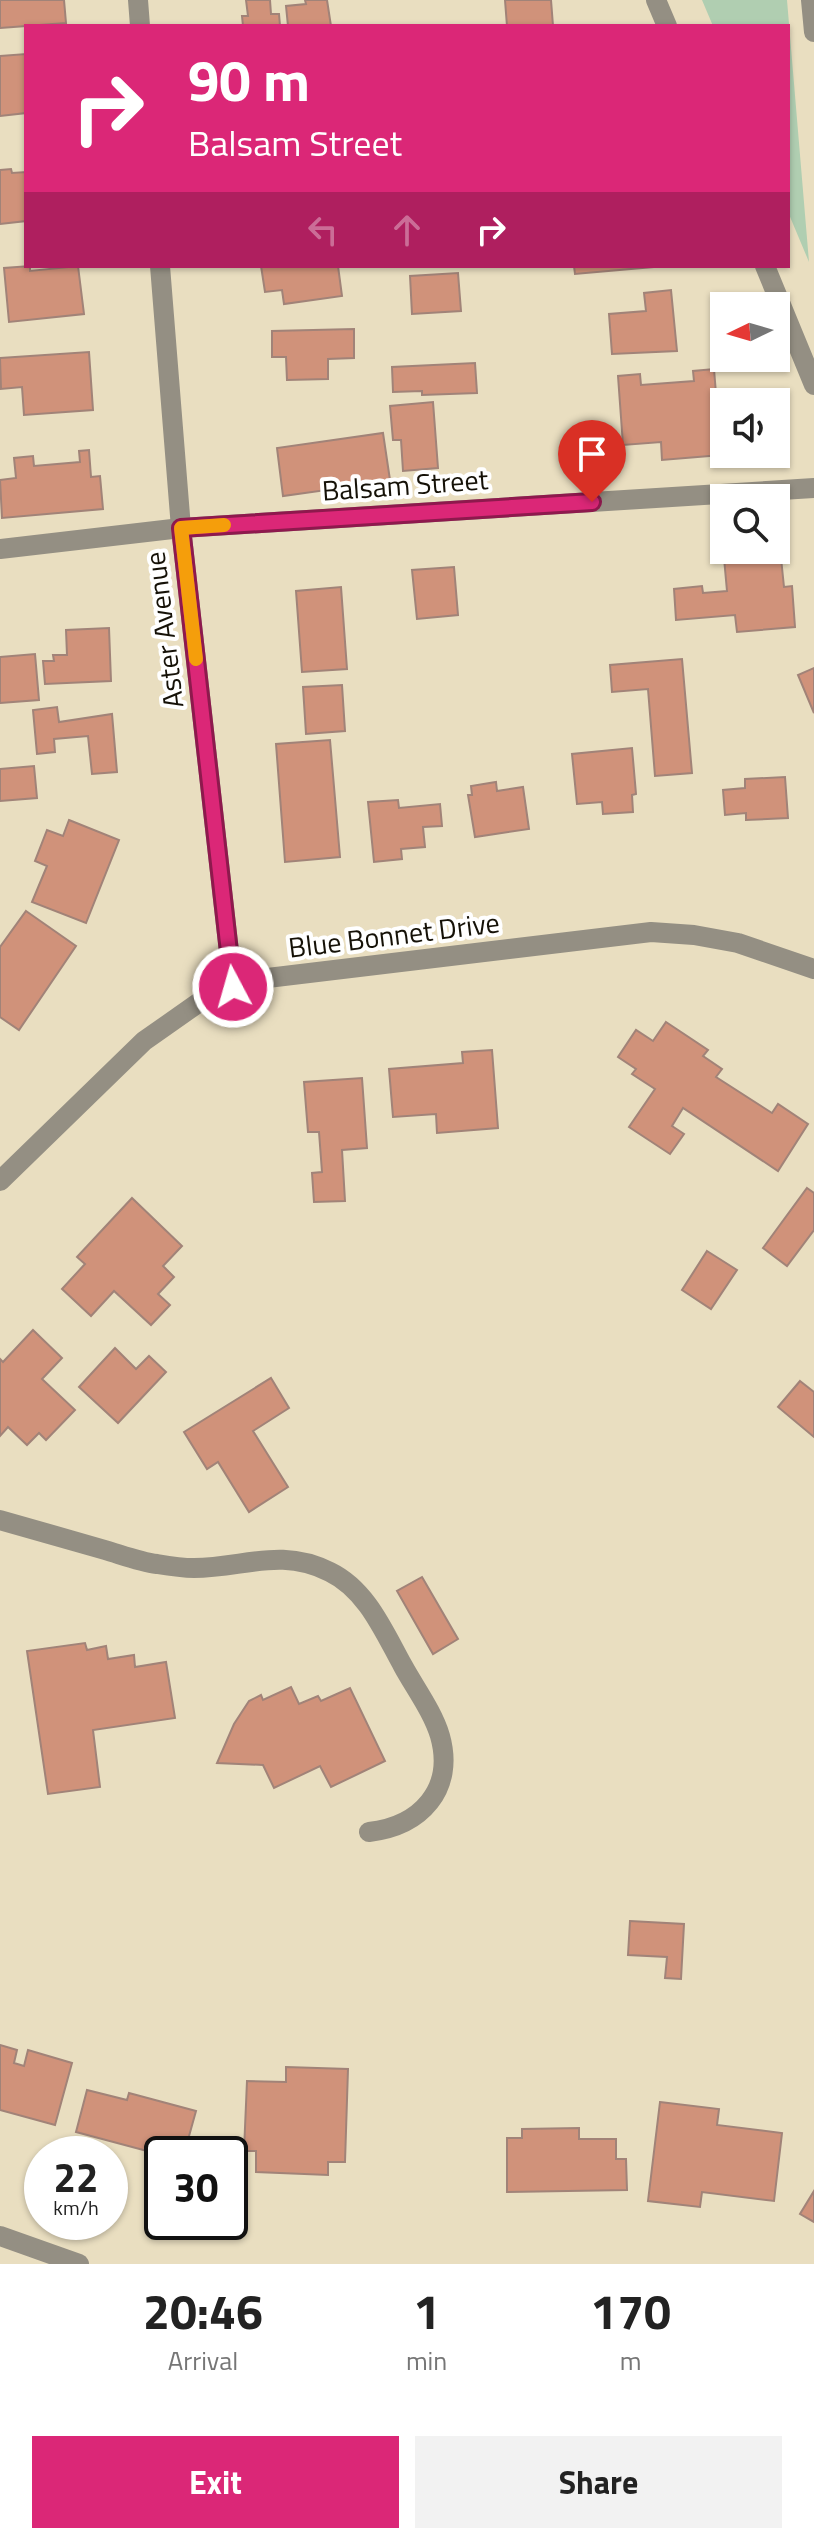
<!DOCTYPE html>
<html lang="en">
<head>
<meta charset="utf-8">
<style>
	body { margin:0; font-family:"Titillium Web",sans-serif; background:#f2f2f2; color:#222; height:100vh; display:flex; flex-direction:column; font-size:30px; white-space:nowrap }
	* { box-sizing:border-box; margin:0 }
	p { font-size:26px; color:#767676 }
	.icon { flex:none; width:44px; height:44px; fill:none; stroke:currentColor; stroke-width:2; stroke-linecap:round; stroke-linejoin:round }
	.map { position:relative; height:2264px; overflow:hidden }
	.details { display:flex; flex-direction:column; background:#fff; flex:1 }
	.details>* { flex:none }
	.guide { position:absolute; left:24px; top:24px; width:766px; height:244px; border-radius:0px; box-shadow:0 2px 6px #0004; background:#db2777; color:#fff; overflow:hidden }
	.needle { width:52px; rotate:265deg }
	.controls { position:absolute; left:710px; top:292px; display:grid; gap:16px }
	.controls a { display:grid; place-items:center; width:80px; height:80px; border-radius:0px; background:#fff; box-shadow:0 2px 6px #0004; font-size:40px }
	.speed { position:absolute; left:24px; top:2136px; display:flex; gap:16px; font-size:40px; font-weight:700; text-align:center }
	.speed>* { display:grid; place-content:center; width:104px; height:104px; border-radius:50%; background:#fff; box-shadow:0 2px 6px #0004; line-height:1 }
	.speed small { font-size:20px; font-weight:400 }
	.speed .limit { border:4px solid #111; border-radius:12px; background:#fff; color:#111 }
	.pin { position:absolute; display:grid; place-items:center; width:68px; height:68px; color:#fff; margin:-82px -34px; border-radius:50% 50% 50% 0; rotate:-45deg; box-shadow:0 0 8px #0007 }
	.pin .icon { rotate:45deg }
	.me { position:absolute; width:88px; margin:-44px; rotate:354deg; stroke-linejoin:round; filter:drop-shadow(0 0 6px #0008) }
	.turn { display:flex; align-items:center; gap:28px; height:168px; padding:0 32px; font-size:36px }
	.turn .icon { width:104px; height:104px; stroke-width:2.5 }
	.turn b { display:block; font-size:56px; line-height:68px }
	.lanes { display:flex; align-items:center; height:76px; padding:0 32px; background:#0003; justify-content:center; gap:40px; direction:ltr }
	.lanes .off { opacity:.35 }
	.eta { display:flex; justify-content:space-evenly; align-items:center; height:136px; text-align:center }
	.eta b { font-size:48px; font-weight:700; line-height:56px }
	.button { display:flex; gap:16px; margin-top:auto; padding:16px 32px }
	.button a { flex:1; height:92px; border-radius:0px; background:#db2777; color:#fff; font-size:32px; font-weight:700; line-height:92px; text-align:center }
	.button a+a { background:#f2f2f2; color:#222 }
	.map>svg:first-child { display:block }
	.green { fill:#b0ceb1 }
	.building { fill:#d0927a; stroke:#a18378; stroke-width:2 }
	.lines { fill:none; stroke-linecap:round; stroke-linejoin:round }
	.minor { stroke:#948f83; stroke-width:20 }
	.route-casing { stroke:#8e194d; stroke-width:20 }
	.route { stroke:#db2777; stroke-width:14 }
	.slow { stroke:#f59e0b; stroke-width:14 }
	.labels { text-anchor:middle; stroke-width:8; stroke-linejoin:round; paint-order:stroke }
	.street-label { font-size:28px; fill:#151107; stroke:#fff }
</style>
</head>
<body>
<div class="map">
<svg width="814" height="2264" viewBox="0 0 814 2264">
	<rect width="100%" height="100%" fill="#e9dec0"/>
	<!-- green -->
	<polygon class="green" points="702,0 787,0 809,262 788,212 788,26 713,26"/>
	<!-- building -->
	<g class="building">
		<polygon points="0,0 64,0 66,23 0,28"/>
		<polygon points="246,0 270,0 271,14 279,14 280,26 243,26 242,16 248,16"/>
		<polygon points="305,0 327,0 331,26 288,26 286,6 306,4"/>
		<polygon points="505,0 551,0 553,26 507,26"/>
		<polygon points="26,54 26,113 0,116 0,56"/>
		<polygon points="11,169 12,173 26,172 26,221 0,224 0,170"/>
		<polygon points="30,266 30,271 78,266 84,314 9,322 4,268"/>
		<polygon points="261,266 338,266 342,296 284,304 282,290 265,292"/>
		<polygon points="574,266 653,266 653,267 575,274"/>
		<polygon points="458,273 461,311 412,314 410,276"/>
		<polygon points="671,290 677,351 612,354 609,314 646,311 644,293"/>
		<polygon points="354,329 354,358 328,359 328,379 287,380 286,357 272,357 272,331"/>
		<polygon points="89,352 93,410 24,415 22,387 1,389 0,358"/>
		<polygon points="475,363 477,393 422,395 422,391 393,392 392,367"/>
		<polygon points="714,369 721,455 662,460 661,442 623,445 618,376 640,374 641,385 694,381 693,371"/>
		<polygon points="433,402 438,468 403,471 401,440 393,440 390,406"/>
		<polygon points="383,433 390,480 350,486 351,492 327,495 326,490 283,496 277,448"/>
		<polygon points="89,450 91,477 100,476 103,509 2,518 0,480 16,478 14,458 33,456 34,466 80,462 79,451"/>
		<polygon points="760,555 761,560 781,558 784,587 792,586 795,627 737,632 735,615 676,620 674,589 702,586 703,593 727,591 724,558"/>
		<polygon points="454,567 458,615 417,619 412,570"/>
		<polygon points="341,587 347,669 302,672 296,591"/>
		<polygon points="109,628 111,681 45,684 43,661 54,661 53,655 67,655 66,630"/>
		<polygon points="35,654 39,700 0,703 0,657"/>
		<polygon points="682,659 692,773 655,776 648,689 612,692 610,665"/>
		<polygon points="814,668 814,713 798,675"/>
		<polygon points="342,685 345,731 306,734 303,687"/>
		<polygon points="57,707 59,722 112,714 117,772 92,774 88,736 54,739 55,752 37,754 33,710"/>
		<polygon points="330,740 340,857 285,862 276,744"/>
		<polygon points="632,748 636,794 632,795 633,812 603,814 602,802 577,804 572,754"/>
		<polygon points="34,766 37,798 0,801 0,769"/>
		<polygon points="785,777 788,818 746,820 746,813 725,815 723,790 745,788 745,779"/>
		<polygon points="496,782 497,791 523,787 529,829 475,837 468,795 472,795 471,786"/>
		<polygon points="398,800 399,808 440,804 442,826 423,827 425,847 401,849 402,859 374,862 368,802"/>
		<polygon points="69,820 119,840 86,923 32,902 47,866 35,861 47,830 63,836"/>
		<polygon points="26,911 76,946 19,1030 0,1017 0,947"/>
		<polygon points="666,1022 708,1050 703,1056 722,1069 716,1077 772,1113 778,1104 808,1124 778,1171 683,1108 672,1126 684,1134 670,1154 629,1127 655,1089 632,1074 636,1069 618,1057 636,1030 653,1041"/>
		<polygon points="492,1050 498,1128 437,1133 436,1114 393,1117 389,1069 463,1063 462,1052"/>
		<polygon points="362,1078 367,1148 342,1150 345,1201 314,1202 312,1173 322,1172 319,1132 308,1132 304,1082"/>
		<polygon points="807,1188 814,1193 814,1230 787,1266 763,1248"/>
		<polygon points="132,1198 182,1246 163,1266 174,1277 158,1294 170,1305 151,1325 114,1291 91,1316 62,1289 85,1264 77,1257"/>
		<polygon points="707,1251 737,1270 711,1309 682,1290"/>
		<polygon points="33,1330 62,1358 42,1379 75,1410 46,1440 39,1433 27,1445 8,1427 0,1436 0,1359 3,1362"/>
		<polygon points="115,1348 136,1369 149,1356 166,1372 118,1423 79,1387"/>
		<polygon points="271,1378 289,1408 253,1431 288,1487 249,1512 218,1462 207,1469 184,1432"/>
		<polygon points="800,1381 814,1392 814,1437 778,1407"/>
		<polygon points="422,1577 458,1639 433,1654 397,1591"/>
		<polygon points="85,1643 87,1650 106,1646 108,1659 134,1655 135,1667 166,1662 175,1718 93,1730 100,1787 48,1794 27,1651"/>
		<polygon points="291,1687 299,1704 318,1696 321,1701 350,1688 385,1761 331,1787 320,1766 274,1788 263,1765 217,1763 234,1724 249,1701 261,1695 263,1700"/>
		<polygon points="630,1921 684,1924 681,1979 665,1978 667,1957 628,1955"/>
		<polygon points="0,2045 17,2050 14,2063 24,2066 28,2050 72,2063 55,2125 0,2110"/>
		<polygon points="286,2067 348,2069 345,2162 328,2162 328,2175 256,2172 256,2151 244,2151 247,2081 286,2082"/>
		<polygon points="87,2090 127,2100 129,2093 196,2111 184,2154 162,2155 76,2132"/>
		<polygon points="660,2102 719,2109 717,2125 782,2133 774,2201 702,2192 700,2207 648,2201"/>
		<polygon points="579,2128 579,2139 616,2139 616,2159 626,2159 627,2190 507,2192 507,2138 522,2138 522,2129"/>
		<polygon points="814,2191 814,2222 800,2214"/>
	</g>
	<g class="lines">
		<!-- minor -->
		<g class="minor">
			<polyline points="138,0 140,26"/>
			<polyline points="656,0 667,26"/>
			<polyline points="811,0 814,32"/>
			<polyline points="160,266 181,528 233,987"/>
			<polyline points="765,266 814,385"/>
			<polyline points="0,549 181,528 814,488"/>
			<polyline points="0,1181 144,1041 201,1001 251,980 651,932 694,935 738,943 814,969"/>
			<path d="M0,1520C35,1530 70,1540 105,1550C122,1555 140,1562 157,1564C169,1566 182,1568 194,1568C244,1568 280,1547 330,1572C367,1590 384,1632 403,1666C415,1688 433,1712 440,1736C455,1789 421,1826 369,1832"/>
			<polyline points="0,2236 79,2264"/>
		</g>
	</g>
	<g class="lines">
		<defs>
			<polyline id="route" points="233,987 181,528 592,502"/>
		</defs>
		<!-- route casing -->
		<use href="#route" class="route-casing"/>
		<!-- route -->
		<use href="#route" class="route"/>
		<!-- slow -->
		<polyline class="slow" points="196,659 181,528 224,525"/>
	</g>
	<g class="labels">
		<!-- street labels -->
		<g class="street-label">
			<text transform="translate(405 485) rotate(-4)" y="10">Balsam Street</text>
			<text transform="translate(164 630) rotate(-97)" y="10">Aster Avenue</text>
			<text transform="translate(394 935) rotate(-7)" y="10">Blue Bonnet Drive</text>
		</g>
	</g>
</svg>
<div class="controls">
<a><svg class="needle" viewBox="-14 -14 28 28"><path d="M0-13l5 13h-10z" fill="#e53935"/><path d="M0 13l5-13h-10z" fill="#767676"/></svg></a>
<a><svg class="icon" aria-label="sound" viewBox="0 0 24 24"><path d="M4 9h4l5-4v14l-5-4H4zM17 9q2 3 0 6"/></svg></a>
<a><svg class="icon" aria-label="search" viewBox="0 0 24 24"><circle cx="10" cy="10" r="6"/><path d="M15 15l6 6"/></svg></a>
</div>
<div class="speed"><div>22<small>km/h</small></div><div class="limit">30</div></div>
<div class="pin" style="left:592px;top:502px;background:#d93025"><svg class="icon" aria-label="arrive" viewBox="0 0 24 24"><path d="M6 21V4h12l-3 4 3 4H6"/></svg></div>
<svg class="me" style="left:233px;top:987px" viewBox="-20 -20 40 40"><circle r="17" fill="#db2777" stroke="#fff" stroke-width="3"/><path d="M0-11L8 9 0 5-8 9z" fill="#fff"/></svg>
<div class="guide">
<div class="turn"><svg class="icon" aria-label="right" viewBox="0 0 24 24"><path d="M7 20v-9h11M14 6l5 5-5 5"/></svg><div><b>90 m</b>Balsam Street</div></div>
<div class="lanes"><svg class="icon off" aria-label="left" viewBox="0 0 24 24"><path d="M17 20v-9H6M10 6l-5 5 5 5"/></svg><svg class="icon off" aria-label="ahead" viewBox="0 0 24 24"><path d="M12 20V5M6 11l6-6 6 6"/></svg><svg class="icon" aria-label="right" viewBox="0 0 24 24"><path d="M7 20v-9h11M14 6l5 5-5 5"/></svg></div>
</div>
</div>
<section class="details">
<div class="eta">
<div><b>20:46</b><p>Arrival</p></div>
<div><b>1</b><p>min</p></div>
<div><b>170</b><p>m</p></div>
</div>
<div class="button"><a>Exit</a><a>Share</a></div>
</section>
</body>
</html>
